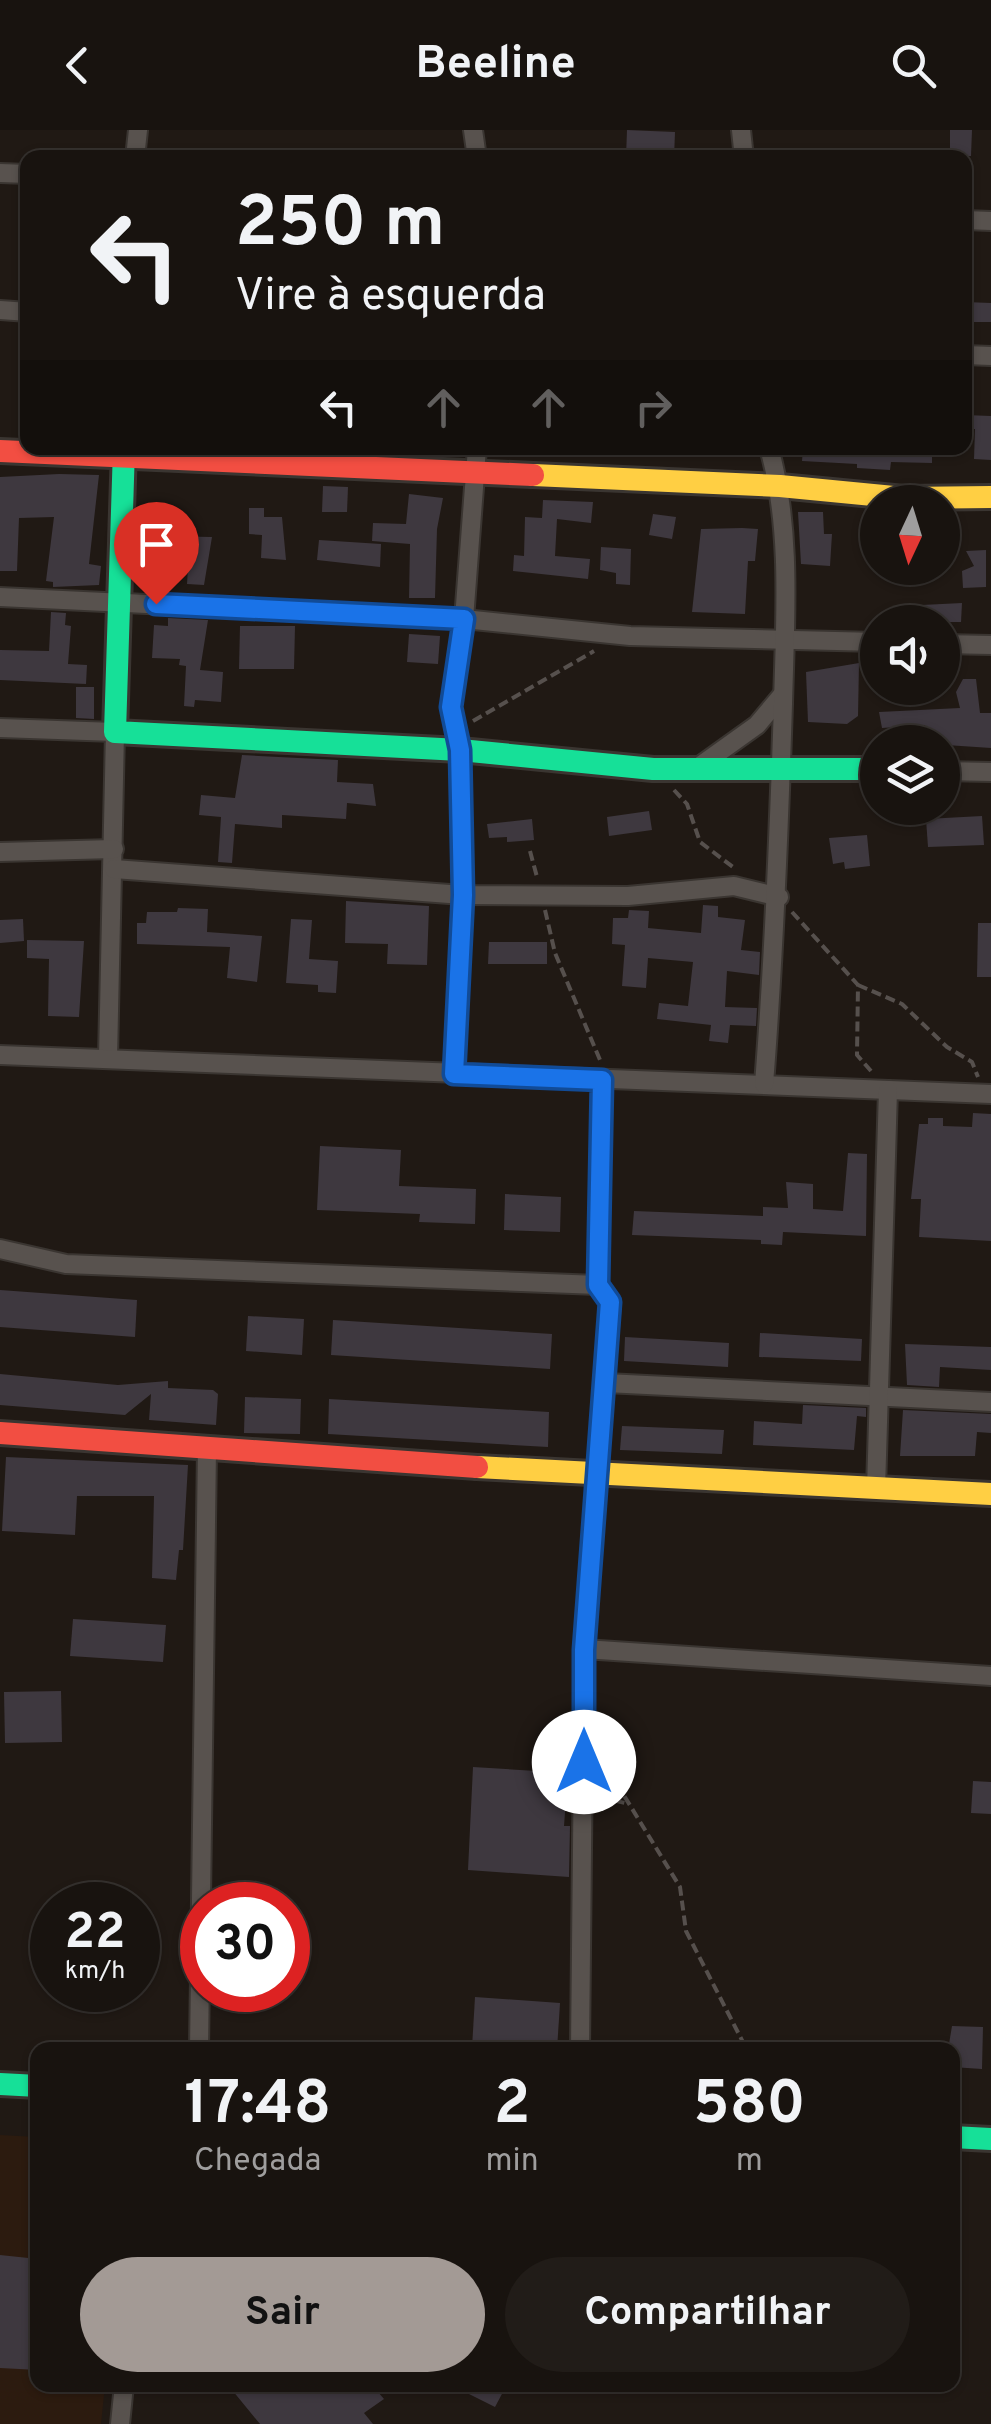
<!DOCTYPE html>
<html lang="pt">
<head>
<meta charset="utf-8">
<style>
	body { margin:0; font-family:Overpass,sans-serif; background:#211c18; color:#f1f3f6; height:100vh; display:flex; flex-direction:column; font-size:38px; white-space:nowrap }
	* { box-sizing:border-box; margin:0 }
	p { font-size:32px; color:#9f9e9e }
	.icon { flex:none; width:55px; height:55px; fill:none; stroke:currentColor; stroke-width:2; stroke-linecap:round; stroke-linejoin:round }
	.map { position:relative; flex:1; overflow:hidden }
	.side { position:absolute; left:30px; top:1912px; width:930px; height:350px; display:flex; flex-direction:column; background:#18130f; border-radius:20px; box-shadow:0 2px 8px #0004,0 0 0 2px #36322f }
	.side>* { flex:none }
	.guide { position:absolute; left:20px; top:20px; width:952px; height:305px; border-radius:20px; box-shadow:0 2px 8px #0004,0 0 0 2px #36322f; background:#18130f; color:#f1f3f6; overflow:hidden }
	.needle { width:65px; rotate:184deg }
	.tools { position:absolute; left:860px; top:355px; display:grid; gap:20px }
	.tools a { display:grid; place-items:center; width:100px; height:100px; border-radius:50%; background:#18130f; box-shadow:0 2px 8px #0004,0 0 0 2px #36322f; font-size:50px }
	.speed { position:absolute; left:30px; top:1752px; display:flex; gap:20px; font-size:50px; font-weight:700; text-align:center }
	.speed>* { display:grid; place-content:center; width:130px; height:130px; border-radius:50%; background:#18130f; box-shadow:0 2px 8px #0004,0 0 0 2px #36322f; line-height:1 }
	.speed small { font-size:25px; font-weight:400 }
	.speed .limit { border:15px solid #d22; background:#fff; color:#111 }
	.pin { position:absolute; display:grid; place-items:center; width:85px; height:85px; color:#fff; margin:-102px -42px; border-radius:50% 50% 50% 0; rotate:-45deg; box-shadow:0 0 10px #0007 }
	.pin .icon { rotate:45deg }
	.me { position:absolute; width:110px; margin:-55px; rotate:0deg; stroke-linejoin:round; filter:drop-shadow(0 0 8px #0008) }
	.turn { display:flex; align-items:center; gap:35px; height:210px; padding:0 50px; font-size:45px }
	.turn .icon { width:130px; height:130px; stroke-width:2.5 }
	.turn b { display:block; font-size:70px; line-height:85px }
	.lanes { display:flex; align-items:center; height:95px; padding:0 50px; background:#0003; justify-content:center; gap:50px; direction:ltr }
	.lanes .off { opacity:.35 }
	.eta { display:flex; justify-content:space-evenly; align-items:center; height:170px; text-align:center }
	.eta b { font-size:60px; font-weight:700; line-height:70px }
	.action { display:flex; gap:20px; margin-top:auto; padding:20px 50px }
	.action a { flex:1; height:115px; border-radius:60px; background:#a39a95; color:#111; font-size:40px; font-weight:700; line-height:115px; text-align:center }
	.action a+a { background:#211c18; color:#f1f3f6 }
	header { display:flex; justify-content:space-between; align-items:center; height:130px; padding:0 50px; background:#18130f; font-size:45px; font-weight:700 }
	.map>svg:first-child { display:block }
	.built { fill:#2c1b0f }
	.building { fill:#3e383f }
	.lines { fill:none; stroke-linecap:round; stroke-linejoin:round }
	.street-casing { stroke:#3a3531; stroke-width:22 }
	.fast-casing { stroke:#3a3531; stroke-width:28 }
	.slow-casing { stroke:#3a3531; stroke-width:28 }
	.jam-casing { stroke:#3a3531; stroke-width:28 }
	.path { stroke:#56504d; stroke-width:4; stroke-dasharray:10 5; stroke-linecap:butt }
	.street { stroke:#58524e; stroke-width:18 }
	.fast { stroke:#16e098; stroke-width:22 }
	.slow { stroke:#ffcf43; stroke-width:22 }
	.jam { stroke:#f24e42; stroke-width:22 }
	.route-casing { stroke:#114b97; stroke-width:25 }
	.route { stroke:#1a73e8; stroke-width:18 }
</style>
</head>
<body>
<header><svg class="icon" aria-label="back" viewBox="0 0 24 24"><path d="M15 5l-7 7 7 7"/></svg>Beeline<svg class="icon" aria-label="search" viewBox="0 0 24 24"><circle cx="10" cy="10" r="6"/><path d="M15 15l6 6"/></svg></header>
<div class="map">
<svg width="991" height="2294" viewBox="0 0 991 2294">
	<rect width="100%" height="100%" fill="#201914"/>
	<!-- built -->
	<polygon class="built" points="0,2005 37,2007 38,2255 105,2255 101,2294 0,2294"/>
	<!-- building -->
	<g class="building">
		<polygon points="627,0 675,2 674,28 626,28"/>
		<polygon points="950,0 972,0 971,26 950,27"/>
		<polygon points="965,172 991,173 991,192 965,192"/>
		<polygon points="965,285 991,286 991,330 974,329 975,299 965,299"/>
		<polygon points="803,318 932,318 932,333 891,332 890,340 857,338 857,334 802,331"/>
		<polygon points="59,344 99,345 89,434 101,436 99,455 53,457 53,452 46,451 54,387 19,388 17,441 0,441 0,347"/>
		<polygon points="323,356 348,357 347,382 322,382"/>
		<polygon points="409,364 443,368 437,399 435,468 409,468 410,414 372,411 373,393 406,394"/>
		<polygon points="543,370 593,372 591,393 557,389 555,426 590,429 588,449 513,441 514,425 524,426 525,387 542,388"/>
		<polygon points="249,378 264,378 264,387 282,387 286,430 261,428 262,405 249,404"/>
		<polygon points="798,382 823,382 824,404 832,404 830,436 801,434"/>
		<polygon points="653,384 676,387 672,409 649,405"/>
		<polygon points="742,398 758,399 755,431 748,431 745,484 692,482 701,399"/>
		<polygon points="160,406 212,407 204,455 187,454 189,421 160,420"/>
		<polygon points="319,410 381,414 380,437 317,430"/>
		<polygon points="601,417 631,419 630,455 616,454 616,443 600,440"/>
		<polygon points="986,420 986,457 963,458 962,441 974,436 966,421"/>
		<polygon points="962,473 961,492 926,492 922,475"/>
		<polygon points="51,482 66,483 65,495 71,496 68,534 87,535 86,554 0,550 0,520 49,521"/>
		<polygon points="168,488 208,490 200,540 223,542 221,572 195,570 194,577 184,576 186,536 179,535 180,529 152,528 154,495 168,496"/>
		<polygon points="240,496 295,496 294,539 239,539"/>
		<polygon points="409,504 440,506 438,534 407,532"/>
		<polygon points="859,533 858,586 847,594 808,592 806,542"/>
		<polygon points="963,549 976,549 980,583 991,583 991,618 946,615 946,609 926,609 925,595 882,598 879,582 960,578 956,562"/>
		<polygon points="76,557 94,557 94,589 76,588"/>
		<polygon points="242,625 338,630 337,652 373,654 376,676 347,673 346,689 282,685 282,698 235,694 232,733 218,732 221,687 199,685 201,665 235,668"/>
		<polygon points="649,681 652,700 609,706 607,687"/>
		<polygon points="982,686 984,715 928,717 926,689"/>
		<polygon points="532,689 534,710 507,712 507,707 489,708 487,694"/>
		<polygon points="867,705 870,736 845,739 844,732 833,734 829,708"/>
		<polygon points="346,771 429,776 427,835 387,834 388,814 345,813"/>
		<polygon points="703,775 718,776 718,787 745,790 741,820 760,822 759,845 727,841 725,877 757,878 756,896 730,895 728,913 709,911 711,895 657,889 659,873 688,876 693,832 648,828 646,858 622,856 625,815 612,814 613,788 628,788 629,780 649,781 648,798 701,803"/>
		<polygon points="178,778 208,779 207,802 262,806 257,852 227,848 230,817 137,814 137,793 146,793 147,782 177,782"/>
		<polygon points="23,789 24,811 0,813 0,790"/>
		<polygon points="291,789 312,790 309,829 338,831 336,863 318,862 318,855 286,853"/>
		<polygon points="978,793 991,793 991,847 977,847"/>
		<polygon points="27,810 84,811 79,887 48,886 49,829 27,828"/>
		<polygon points="489,812 547,812 547,834 488,834"/>
		<polygon points="973,983 991,984 991,1111 919,1107 921,1069 911,1069 919,994 928,994 928,988 943,988 943,996 972,997"/>
		<polygon points="320,1016 401,1020 399,1056 476,1059 475,1094 419,1092 420,1084 317,1080"/>
		<polygon points="848,1023 867,1024 866,1106 783,1102 782,1115 761,1114 761,1110 632,1105 634,1081 763,1086 763,1077 788,1078 786,1052 813,1054 813,1079 843,1081"/>
		<polygon points="505,1064 561,1067 560,1102 504,1100"/>
		<polygon points="0,1160 137,1170 135,1207 0,1197"/>
		<polygon points="248,1186 304,1189 302,1225 246,1221"/>
		<polygon points="333,1190 552,1204 550,1239 331,1225"/>
		<polygon points="760,1203 862,1209 861,1231 759,1227"/>
		<polygon points="625,1207 729,1213 728,1237 624,1231"/>
		<polygon points="905,1214 991,1217 991,1240 940,1237 939,1257 907,1255"/>
		<polygon points="0,1244 118,1255 168,1251 168,1258 213,1260 218,1264 216,1295 149,1290 151,1264 125,1285 0,1275"/>
		<polygon points="245,1267 301,1269 300,1304 244,1303"/>
		<polygon points="329,1269 549,1282 548,1317 328,1304"/>
		<polygon points="803,1275 866,1278 866,1287 857,1286 854,1320 753,1315 754,1291 802,1294"/>
		<polygon points="903,1280 991,1284 991,1303 977,1302 975,1326 900,1326"/>
		<polygon points="622,1296 724,1300 722,1324 620,1320"/>
		<polygon points="6,1327 188,1335 183,1420 179,1420 176,1450 152,1448 154,1366 77,1366 75,1405 2,1401"/>
		<polygon points="73,1489 166,1495 163,1532 70,1526"/>
		<polygon points="61,1561 62,1612 5,1613 4,1562"/>
		<polygon points="473,1637 568,1643 564,1696 570,1696 569,1747 468,1740"/>
		<polygon points="973,1651 991,1652 991,1684 971,1683"/>
		<polygon points="475,1867 560,1873 557,1920 472,1918"/>
		<polygon points="952,1896 983,1897 982,1939 952,1937 952,1920 948,1920"/>
		<polygon points="0,2125 38,2129 38,2240 0,2238"/>
		<polygon points="228,2255 372,2255 384,2269 364,2283 373,2294 260,2294"/>
		<polygon points="451,2255 488,2255 503,2262 495,2277"/>
	</g>
	<g class="lines">
		<defs>
			<g id="street">
				<polyline points="473,0 477,28"/>
				<polyline points="741,0 744,28"/>
				<polyline points="135,28 138,0"/>
				<polyline points="0,43 28,44"/>
				<polyline points="965,90 991,91"/>
				<polyline points="0,180 28,182"/>
				<polyline points="965,225 991,226"/>
				<polyline points="0,467 464,489 630,506 878,512"/>
				<polyline points="942,514 991,515"/>
				<polyline points="0,598 115,602 108,928"/>
				<polyline points="697,638 757,595 783,564"/>
				<polyline points="942,641 991,642"/>
				<polyline points="0,722 114,719"/>
				<polyline points="114,739 463,765 628,766 734,756 779,767"/>
				<polyline points="0,925 991,964"/>
				<polyline points="454,944 463,765 460,620 451,577 464,489 477,318"/>
				<path d="M764,954C774,827 779,701 783,574C785,491 792,398 769,318"/>
				<polyline points="0,1119 66,1134 598,1155"/>
				<polyline points="606,1253 991,1272"/>
				<polyline points="876,1359 888,960"/>
				<polyline points="584,1519 991,1546"/>
				<polyline points="199,1920 207,1318"/>
				<polyline points="580,1920 584,1519 611,1173 598,1155 602,950"/>
				<polyline points="120,2294 124,2255"/>
			</g>
			<g id="fast">
				<polyline points="124,318 115,602 460,620 653,639 878,639"/>
				<polyline points="0,1954 38,1956"/>
				<polyline points="952,2007 991,2009"/>
			</g>
			<g id="slow">
				<polyline points="533,345 780,356 904,368 991,367"/>
				<polyline points="477,1337 991,1364"/>
			</g>
			<g id="jam">
				<polyline points="0,321 533,345"/>
				<polyline points="0,1303 477,1337"/>
			</g>
		</defs>
		<!-- street casing -->
		<use href="#street" class="street-casing"/>
		<!-- fast casing -->
		<use href="#fast" class="fast-casing"/>
		<!-- slow casing -->
		<use href="#slow" class="slow-casing"/>
		<!-- jam casing -->
		<use href="#jam" class="jam-casing"/>
		<!-- path -->
		<g class="path">
			<polyline points="473,591 594,521"/>
			<polyline points="674,660 687,674 700,712 733,737"/>
			<polyline points="530,721 537,747"/>
			<polyline points="545,780 555,823 600,930"/>
			<polyline points="792,782 858,855 857,925 871,941"/>
			<polyline points="858,855 902,874 947,917 972,932 978,947"/>
			<polyline points="601,1628 680,1757 686,1801 747,1920"/>
			<polyline points="600,1667 629,1674"/>
		</g>
		<!-- street -->
		<use href="#street" class="street"/>
		<!-- fast -->
		<use href="#fast" class="fast"/>
		<!-- slow -->
		<use href="#slow" class="slow"/>
		<!-- jam -->
		<use href="#jam" class="jam"/>
	</g>
	<g class="lines">
		<defs>
			<polyline id="route" points="156,474 464,489 451,577 460,620 463,765 454,944 602,950 598,1155 610,1172 584,1520 584,1632"/>
		</defs>
		<!-- route casing -->
		<use href="#route" class="route-casing"/>
		<!-- route -->
		<use href="#route" class="route"/>
	</g>
</svg>
<div class="tools">
<a><svg class="needle" viewBox="-14 -14 28 28"><path d="M0-13l5 13h-10z" fill="#e53935"/><path d="M0 13l5-13h-10z" fill="#9f9e9e"/></svg></a>
<a><svg class="icon" aria-label="sound" viewBox="0 0 24 24"><path d="M4 9h4l5-4v14l-5-4H4zM17 9q2 3 0 6"/></svg></a>
<a><svg class="icon" aria-label="layers" viewBox="0 0 24 24"><path d="M12 4l9 5-9 5-9-5zM3 14l9 5 9-5"/></svg></a>
</div>
<div class="speed"><div>22<small>km/h</small></div><div class="limit">30</div></div>
<div class="pin" style="left:156px;top:474px;background:#d93025"><svg class="icon" aria-label="arrive" viewBox="0 0 24 24"><path d="M6 21V4h12l-3 4 3 4H6"/></svg></div>
<svg class="me" style="left:584px;top:1632px" viewBox="-20 -20 40 40"><circle r="19" fill="#fff"/><path d="M0-13L10 11 0 6-10 11z" fill="#1a73e8"/></svg>
<div class="guide">
<div class="turn"><svg class="icon" aria-label="left" viewBox="0 0 24 24"><path d="M17 20v-9H6M10 6l-5 5 5 5"/></svg><div><b>250 m</b>Vire à esquerda</div></div>
<div class="lanes"><svg class="icon" aria-label="left" viewBox="0 0 24 24"><path d="M17 20v-9H6M10 6l-5 5 5 5"/></svg><svg class="icon off" aria-label="ahead" viewBox="0 0 24 24"><path d="M12 20V5M6 11l6-6 6 6"/></svg><svg class="icon off" aria-label="ahead" viewBox="0 0 24 24"><path d="M12 20V5M6 11l6-6 6 6"/></svg><svg class="icon off" aria-label="right" viewBox="0 0 24 24"><path d="M7 20v-9h11M14 6l5 5-5 5"/></svg></div>
</div>
<section class="side">
<div class="eta">
<div><b>17:48</b><p>Chegada</p></div>
<div><b>2</b><p>min</p></div>
<div><b>580</b><p>m</p></div>
</div>
<div class="action"><a>Sair</a><a>Compartilhar</a></div>
</section>
</div>
</body>
</html>
